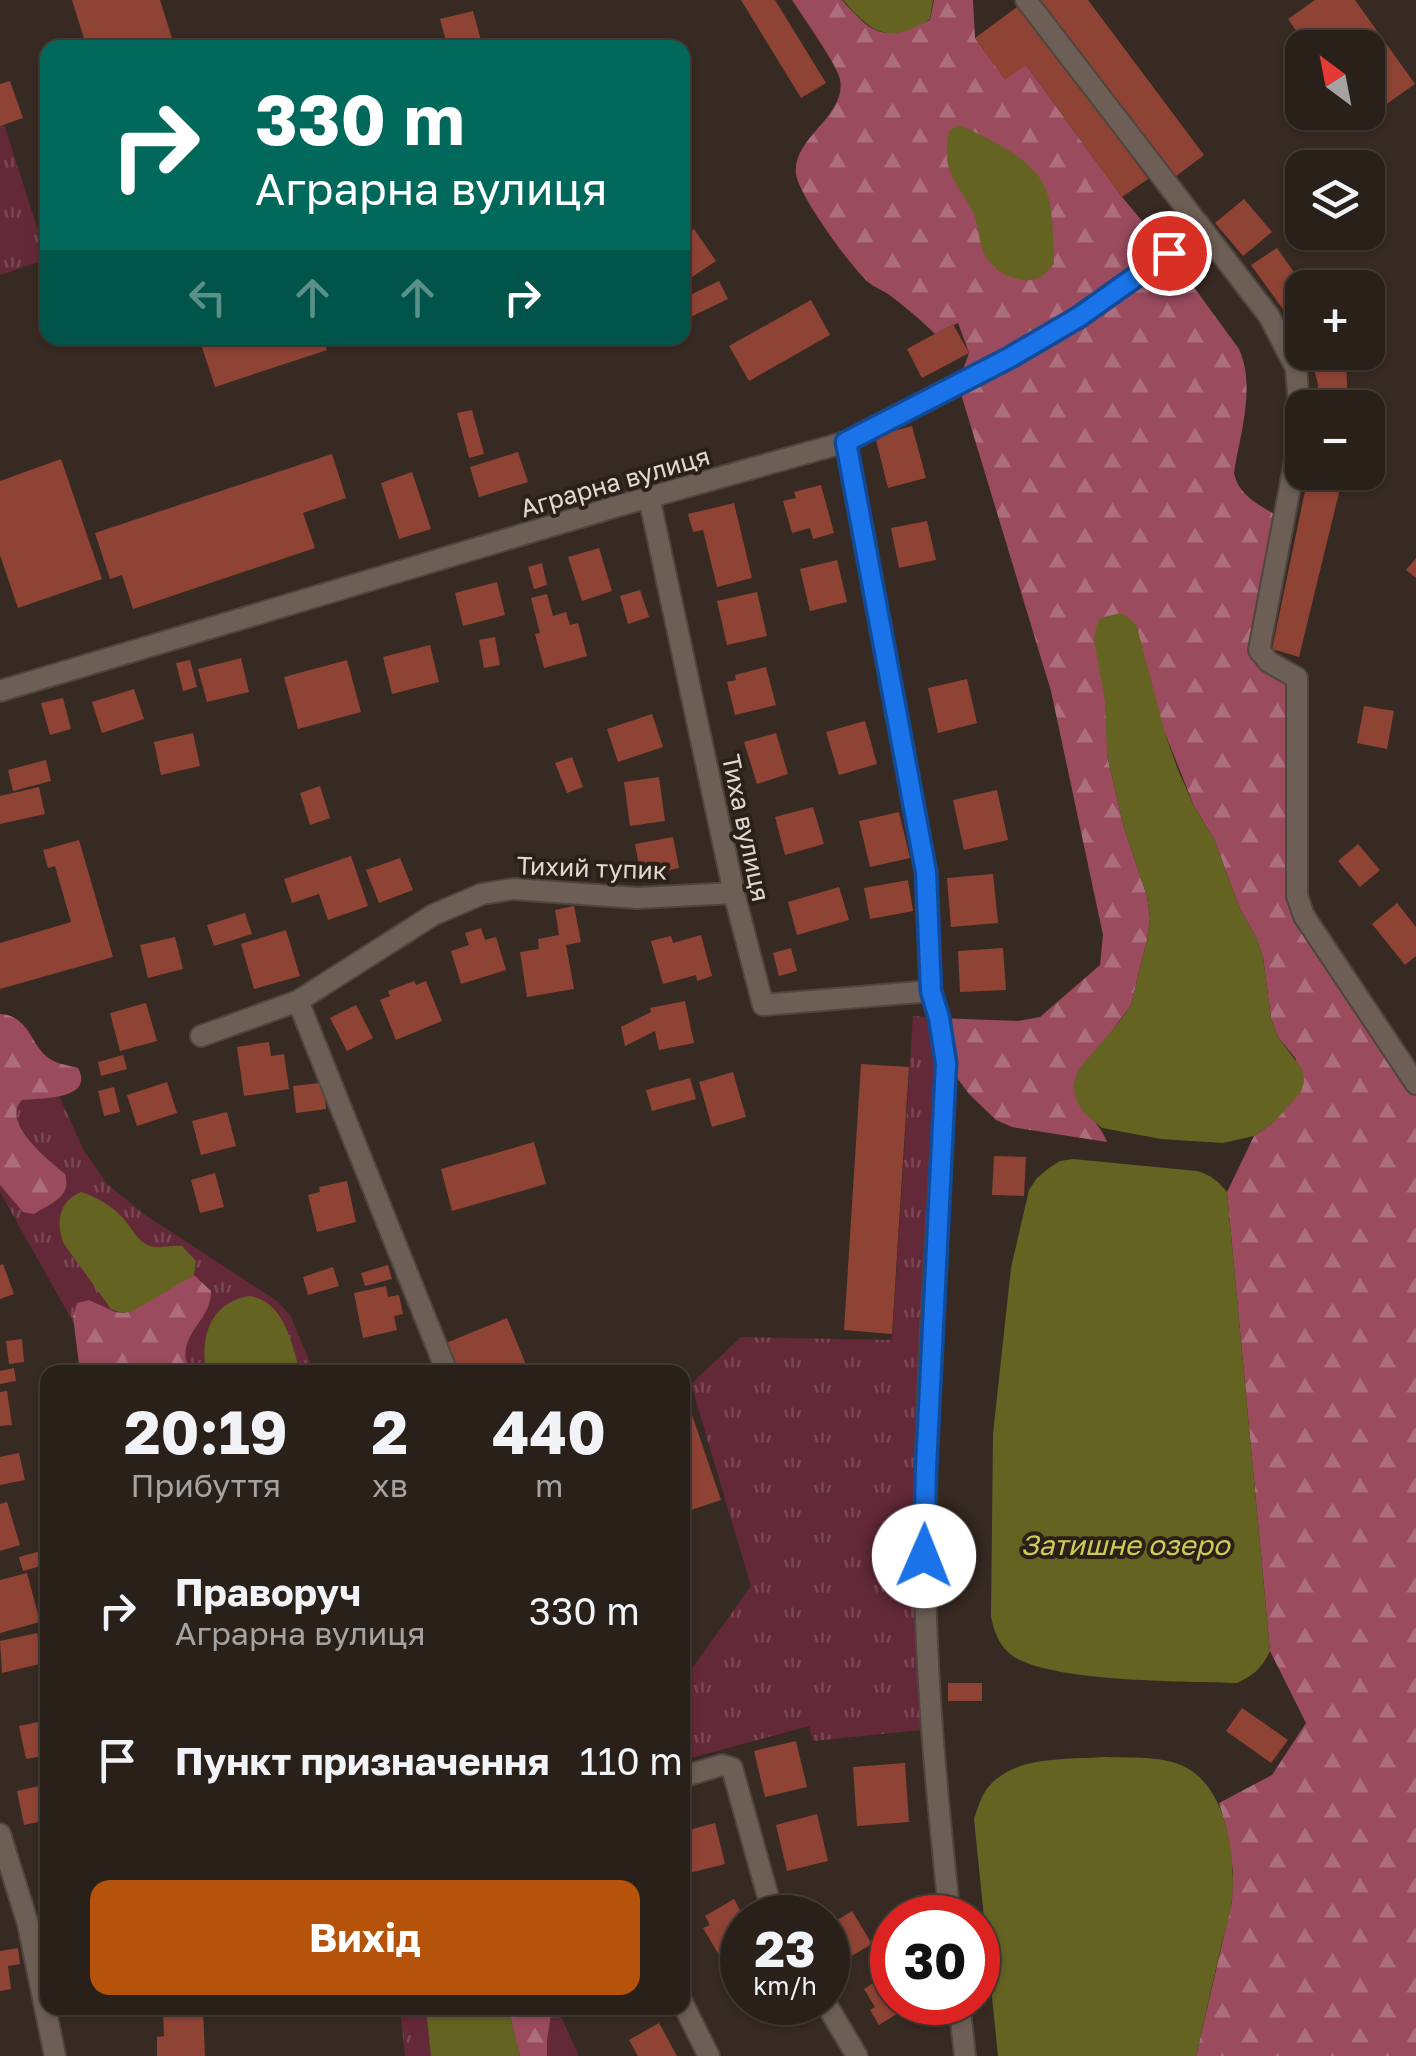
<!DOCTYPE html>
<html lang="uk">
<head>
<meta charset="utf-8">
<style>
	body { margin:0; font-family:"Golos Text",sans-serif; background:#312823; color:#f1f3f6; height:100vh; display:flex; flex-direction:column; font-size:38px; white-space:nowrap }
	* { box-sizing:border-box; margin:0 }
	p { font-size:32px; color:#a5a3a2 }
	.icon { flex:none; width:55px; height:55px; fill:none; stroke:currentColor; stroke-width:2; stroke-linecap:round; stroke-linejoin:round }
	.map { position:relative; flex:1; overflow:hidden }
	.drawer { position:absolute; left:40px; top:1365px; width:650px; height:650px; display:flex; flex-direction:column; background:#29201a; border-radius:20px; box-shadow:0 2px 8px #0004,0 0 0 2px #453e39 }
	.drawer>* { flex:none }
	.hud { position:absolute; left:40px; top:40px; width:650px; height:305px; border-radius:20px; box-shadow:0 2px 8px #0004,0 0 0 2px #453e39; background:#00695c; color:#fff; overflow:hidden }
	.needle { width:65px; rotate:328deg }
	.fabs { position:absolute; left:1285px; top:30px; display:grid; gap:20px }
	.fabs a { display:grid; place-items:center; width:100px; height:100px; border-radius:20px; background:#29201a; box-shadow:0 2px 8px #0004,0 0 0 2px #453e39; font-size:50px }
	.speed { position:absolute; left:720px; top:1895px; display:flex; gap:20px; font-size:50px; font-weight:700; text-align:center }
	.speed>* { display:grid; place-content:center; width:130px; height:130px; border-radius:50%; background:#29201a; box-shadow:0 2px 8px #0004,0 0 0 2px #453e39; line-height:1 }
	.speed small { font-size:25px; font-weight:400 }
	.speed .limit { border:15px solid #d22; background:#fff; color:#111 }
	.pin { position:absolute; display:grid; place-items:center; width:85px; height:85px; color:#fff; margin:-42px; border:5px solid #fff; border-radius:50%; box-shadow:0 2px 10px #0007 }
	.me { position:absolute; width:110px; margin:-55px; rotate:1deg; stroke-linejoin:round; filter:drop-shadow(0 0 8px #0008) }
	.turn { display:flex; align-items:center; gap:35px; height:210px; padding:0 50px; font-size:45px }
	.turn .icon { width:130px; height:130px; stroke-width:2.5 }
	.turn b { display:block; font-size:70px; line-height:85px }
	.lanes { display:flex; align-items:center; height:95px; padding:0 50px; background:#0003; justify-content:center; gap:50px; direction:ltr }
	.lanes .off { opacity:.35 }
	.eta { display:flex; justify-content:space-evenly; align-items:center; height:170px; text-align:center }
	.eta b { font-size:60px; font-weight:700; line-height:70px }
	.cta { display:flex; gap:20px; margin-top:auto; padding:20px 50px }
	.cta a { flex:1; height:115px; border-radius:20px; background:#b45309; color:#fff; font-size:40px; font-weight:700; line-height:115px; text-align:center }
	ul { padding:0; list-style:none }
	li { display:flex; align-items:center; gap:30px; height:150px; padding:0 50px }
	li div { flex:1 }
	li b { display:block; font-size:38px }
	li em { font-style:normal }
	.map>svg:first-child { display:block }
	.grass { fill:url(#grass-tufts) }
	.forest { fill:url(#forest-firs) }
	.water { fill:#656322 }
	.building { fill:#8f4335 }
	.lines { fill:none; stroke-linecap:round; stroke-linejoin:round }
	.minor-casing { stroke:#50463f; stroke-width:24 }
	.minor { stroke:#6d5f55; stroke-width:20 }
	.route-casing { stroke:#114b97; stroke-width:25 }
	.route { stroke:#1a73e8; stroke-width:18 }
	.labels { text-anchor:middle; stroke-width:8; stroke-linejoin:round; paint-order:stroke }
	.street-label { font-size:25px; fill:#e0d8d2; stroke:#2c2118 }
	.water-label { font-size:28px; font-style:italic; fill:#cfcb58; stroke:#2c2118 }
</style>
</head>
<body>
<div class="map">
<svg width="1416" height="2056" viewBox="0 0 1416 2056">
	<defs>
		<pattern id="grass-tufts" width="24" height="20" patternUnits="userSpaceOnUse" patternTransform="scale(2.5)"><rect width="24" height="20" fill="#642939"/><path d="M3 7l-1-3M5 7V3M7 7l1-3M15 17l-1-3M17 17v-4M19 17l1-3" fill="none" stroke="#7a4755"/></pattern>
		<pattern id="forest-firs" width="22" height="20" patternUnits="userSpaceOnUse" patternTransform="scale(2.5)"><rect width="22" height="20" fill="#9a4b5e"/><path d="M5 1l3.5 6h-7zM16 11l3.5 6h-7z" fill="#ac6d7c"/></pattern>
	</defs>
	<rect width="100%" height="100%" fill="#372a22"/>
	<!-- grass -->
	<g class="grass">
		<polygon points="4,124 47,259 0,275 0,126"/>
		<path d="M0,1014C13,1014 22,1022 30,1032L84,1151L107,1184L145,1215L277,1301L290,1315L314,1372H80L77,1333L73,1322L0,1192Z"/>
		<polygon points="913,1016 939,1018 926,1468 932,1729 813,1741 809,1726 683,1760 683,1681 751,1586 691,1384 741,1337 892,1340"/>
		<polygon points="400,2008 557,2008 579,2056 405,2056"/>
	</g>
	<!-- forest -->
	<g class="forest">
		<path d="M792,0H842C877,39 883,40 930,20L934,0H973L975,38L1005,79L1026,65L1122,197L1169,253L1239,349C1256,387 1240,434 1234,473C1239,498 1264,507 1284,520L1260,650L1297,678V896L1416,1084V2056H1196L1232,1901L1233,1871L1226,1827L1219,1803L1272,1775L1306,1723L1270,1651L1227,1192L1254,1136L1275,1121L1296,1059L1278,1037L1271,1019L1263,957L1256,937L1240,909L1214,839L1194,806L1165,733L1107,755L1124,828L1147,896L1150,918L1147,940L1131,1005L1074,1083C1076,1112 1098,1117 1107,1142L1012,1127L996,1120L969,1094L946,1063L939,1018L1018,1021L1040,1017L1100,965L1103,935L1051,691L958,384L969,353L958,323L935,334C921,320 904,306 888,294C882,290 874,287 868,282C851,267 799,196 796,174C792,137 847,117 840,79C836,63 803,17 792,0Z"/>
		<path d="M0,1014C27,1015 30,1042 47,1057C56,1064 67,1065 78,1068C95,1100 41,1098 22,1100C0,1122 48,1160 65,1174C72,1197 51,1203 34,1214L23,1212L0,1185Z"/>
		<path d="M194,1275L211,1291C211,1324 176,1331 188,1372H80L73,1317L77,1303L89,1300L115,1312L125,1313Z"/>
		<polygon points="508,2008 552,2008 547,2040 547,2056 520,2056"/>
	</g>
	<!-- water -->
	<g class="water">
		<path d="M843,0H933L930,19C888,45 873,34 843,0Z"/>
		<path d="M959,125C985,136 1031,158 1044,185C1054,205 1053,241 1054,264C1049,270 1043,277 1035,279C1016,285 990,269 983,251C978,238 979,224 973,212C955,178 941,173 949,131Z"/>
		<polygon points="1120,613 1130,618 1137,627 1165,733 1178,770 1194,806 1214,839 1240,909 1256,937 1263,957 1271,1019 1278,1037 1302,1069 1304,1082 1301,1092 1275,1121 1254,1136 1223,1143 1161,1139 1102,1128 1083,1112 1075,1097 1074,1083 1078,1070 1119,1022 1131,1005 1147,940 1150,918 1147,896 1124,828 1107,755 1105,702 1094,639 1096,627 1101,618"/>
		<path d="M1073,1159L1197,1171C1211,1175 1218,1181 1227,1192L1270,1651C1262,1668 1254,1675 1237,1683C1190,1681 1039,1683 1008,1652C998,1643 994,1630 991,1617L993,1434L1011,1268L1029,1190L1037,1178L1049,1168L1060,1161Z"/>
		<path d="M81,1192C95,1196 112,1206 122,1217C132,1227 136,1241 150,1246C160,1249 172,1245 182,1246L196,1261L194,1275L131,1312L121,1313L111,1309L64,1244C55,1223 59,1201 81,1192Z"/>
		<path d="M249,1296C284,1300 292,1344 300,1372H206C200,1337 210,1303 249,1296Z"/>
		<path d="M1104,1757C1129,1758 1164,1755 1187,1768C1227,1790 1236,1857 1232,1899C1230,1916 1224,1934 1220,1951C1212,1986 1204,2021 1196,2056H998L974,1819C978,1807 982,1793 991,1784C1019,1755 1068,1760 1104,1757Z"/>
		<polygon points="426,2008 508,2008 520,2056 431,2056"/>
	</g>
	<!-- building -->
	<g class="building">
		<polygon points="72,0 160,0 175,48 87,48"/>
		<polygon points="741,0 775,0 826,83 801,98"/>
		<polygon points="1040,0 1088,0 1204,155 1175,177"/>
		<polygon points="1315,0 1355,0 1415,84 1361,122 1354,112 1368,112 1368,48 1308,48 1288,19"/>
		<polygon points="1021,4 1148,179 1122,197 1026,65 1005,80 975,38"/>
		<polygon points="473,11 483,48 448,48 440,19"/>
		<polygon points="10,81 23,118 0,126 0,84"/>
		<polygon points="1244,199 1272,232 1243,256 1215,223"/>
		<polygon points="694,229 716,261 689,279 682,269 682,237"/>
		<polygon points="1277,248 1305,288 1302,288 1302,342 1290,319 1251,265"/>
		<polygon points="719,281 728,299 682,321 682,299"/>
		<polygon points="811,300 830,335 749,381 729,346"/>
		<polygon points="953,324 969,353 922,378 907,349"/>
		<polygon points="199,338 323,338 327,350 215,387"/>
		<polygon points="1309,352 1343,352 1346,360 1348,408 1317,408 1318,384"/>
		<polygon points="472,410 484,454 469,458 457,413"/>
		<polygon points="912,426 926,478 888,488 875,436"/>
		<polygon points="518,452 528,482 479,497 470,467"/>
		<polygon points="332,454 346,498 303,513 315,548 133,609 122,575 110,579 95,533"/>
		<polygon points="61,459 102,579 18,608 0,555 0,481"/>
		<polygon points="412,472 431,529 399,539 381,483"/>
		<polygon points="1309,472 1344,472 1299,657 1272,649"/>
		<polygon points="821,485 834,533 813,539 810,528 792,533 783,501 796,498 794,492"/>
		<polygon points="734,503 752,578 717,587 703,530 693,532 688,514"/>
		<polygon points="927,521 936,560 899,568 891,528"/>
		<polygon points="599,548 612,591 582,601 568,557"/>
		<polygon points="1416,558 1416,578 1406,570"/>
		<polygon points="837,560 847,602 810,611 800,569"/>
		<polygon points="542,563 547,585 534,589 528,567"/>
		<polygon points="497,582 505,615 463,626 455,593"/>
		<polygon points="640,590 649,617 628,624 620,596"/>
		<polygon points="757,592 767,636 727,645 717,601"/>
		<polygon points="547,594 553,616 566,612 570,625 578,623 587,656 544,668 535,634 540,633 531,598"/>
		<polygon points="495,637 500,665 484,668 479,640"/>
		<polygon points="430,645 439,682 392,694 383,657"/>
		<polygon points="241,658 249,692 207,702 198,669"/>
		<polygon points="190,660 197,687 183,691 176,663"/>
		<polygon points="347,660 361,712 298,729 284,677"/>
		<polygon points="766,667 776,705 735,715 727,682 736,680 735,675"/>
		<polygon points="967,679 977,723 938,733 928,688"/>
		<polygon points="134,689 144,719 102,733 92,702"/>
		<polygon points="63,698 71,729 50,735 41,703"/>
		<polygon points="1364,706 1394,711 1387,749 1357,743"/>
		<polygon points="652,714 663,747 618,762 607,729"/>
		<polygon points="865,721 877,764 839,775 826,732"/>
		<polygon points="193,733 200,766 161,775 154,742"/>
		<polygon points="776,733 788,774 757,784 744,742"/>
		<polygon points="572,757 583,787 567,793 555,763"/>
		<polygon points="46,760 51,781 13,791 8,770"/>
		<polygon points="659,777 665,821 630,826 624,782"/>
		<polygon points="320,786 330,818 310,825 300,793"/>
		<polygon points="39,787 45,814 0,824 0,796"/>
		<polygon points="997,790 1008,840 964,850 953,800"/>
		<polygon points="813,807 824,844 785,855 775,817"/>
		<polygon points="899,812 910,858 870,867 859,821"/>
		<polygon points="673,837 679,868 641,876 635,844"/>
		<polygon points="79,840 113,957 0,989 0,943 71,922 55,866 48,868 43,850"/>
		<polygon points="1358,844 1380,870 1360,887 1338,861"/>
		<polygon points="351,856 368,906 328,920 319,894 292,903 284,879"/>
		<polygon points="400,858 413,890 379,903 366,870"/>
		<polygon points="993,874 998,923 951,927 947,878"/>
		<polygon points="908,880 913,911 870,919 864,888"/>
		<polygon points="839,887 849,920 797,935 788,902"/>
		<polygon points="1397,903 1416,927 1416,956 1405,965 1372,924"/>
		<polygon points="574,906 581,942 566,945 574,989 527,997 520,952 539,949 538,939 559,935 555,910"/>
		<polygon points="245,913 252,934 214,946 207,925"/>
		<polygon points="481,928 485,940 496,937 506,970 461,984 451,951 469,945 465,933"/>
		<polygon points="286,930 300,976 254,989 241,944"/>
		<polygon points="701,935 712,976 697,981 696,975 663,984 651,941 671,936 673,943"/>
		<polygon points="175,937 183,969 148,978 140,945"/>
		<polygon points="791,948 797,971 779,976 773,953"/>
		<polygon points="1003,948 1006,990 960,992 958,951"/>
		<polygon points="414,981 416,985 426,981 442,1021 396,1040 380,1000 390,996 388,991"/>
		<polygon points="685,1001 694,1043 659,1050 655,1031 625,1046 621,1027 651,1012 650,1008"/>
		<polygon points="146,1003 157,1041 120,1051 110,1013"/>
		<polygon points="356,1005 373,1038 347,1051 330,1018"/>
		<polygon points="269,1042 271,1056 284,1054 289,1089 244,1096 237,1047"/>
		<polygon points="123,1055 127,1069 101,1076 98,1062"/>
		<polygon points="861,1064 909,1067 892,1334 844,1330"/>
		<polygon points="733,1072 746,1117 712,1127 699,1082"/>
		<polygon points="690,1078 696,1099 652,1111 646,1090"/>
		<polygon points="167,1082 177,1113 137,1126 127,1095"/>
		<polygon points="328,1082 330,1098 325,1098 326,1109 296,1113 293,1086"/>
		<polygon points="114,1087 120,1112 104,1116 98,1091"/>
		<polygon points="227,1112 236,1146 201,1155 192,1121"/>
		<polygon points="534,1142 546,1184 452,1211 441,1169"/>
		<polygon points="994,1156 1026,1157 1024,1196 992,1195"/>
		<polygon points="215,1173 224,1207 200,1213 191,1180"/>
		<polygon points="347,1181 356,1222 317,1232 308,1195 320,1192 319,1187"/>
		<polygon points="3,1264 14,1294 0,1299 0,1265"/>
		<polygon points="388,1265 392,1279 365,1286 361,1273"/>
		<polygon points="333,1267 339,1286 308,1295 303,1277"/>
		<polygon points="386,1286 388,1297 399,1295 403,1314 394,1316 397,1330 363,1338 354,1293"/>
		<polygon points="507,1318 529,1372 458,1372 446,1343"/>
		<polygon points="22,1339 24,1362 9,1364 6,1341"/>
		<polygon points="14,1368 16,1381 0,1384 0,1371"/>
		<polygon points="7,1391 12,1425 0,1426 0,1392"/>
		<polygon points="688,1403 721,1500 682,1513 682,1405"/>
		<polygon points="19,1453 25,1480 0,1485 0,1457"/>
		<polygon points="7,1502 20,1545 0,1551 0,1504"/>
		<polygon points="48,1549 48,1564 23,1571 19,1557"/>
		<polygon points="27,1573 40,1622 0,1633 0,1580"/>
		<polygon points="48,1588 48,1622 46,1622 39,1589"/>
		<polygon points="37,1633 44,1663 2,1673 0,1641"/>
		<rect x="948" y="1683" width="34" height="18"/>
		<polygon points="1242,1708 1288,1740 1271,1763 1226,1731"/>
		<polygon points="48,1720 48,1755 26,1759 19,1726"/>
		<polygon points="796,1741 807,1787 765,1797 754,1751"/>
		<polygon points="905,1763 909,1822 857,1826 853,1767"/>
		<polygon points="48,1784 48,1820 24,1825 17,1791"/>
		<polygon points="817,1814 828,1861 787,1871 776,1825"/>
		<polygon points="715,1823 725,1864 685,1874 682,1865 682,1834 685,1831"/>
		<polygon points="734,1899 742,1914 746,1911 750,1918 742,1918 742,1956 738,1959 735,1953 722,1960 703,1928 710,1925 705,1916"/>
		<polygon points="852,1911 872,1944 836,1965 828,1951 828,1926"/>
		<polygon points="18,1948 20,1964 8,1966 11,1989 0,1991 0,1951"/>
		<polygon points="892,1971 892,2002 919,2002 922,2007 907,2017 903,2010 879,2025 870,2010 875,2007 864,1989"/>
		<polygon points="90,2008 126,2008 126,2013 90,2011"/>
		<polygon points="203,2009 205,2056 157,2056 157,2037 164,2036 163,2011"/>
		<polygon points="659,2023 677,2056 638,2056 629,2040"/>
	</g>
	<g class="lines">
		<defs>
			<g id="minor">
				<polyline points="1026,0 1269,316 1296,368 1301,429 1259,650 1269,662 1297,678 1297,896 1304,916 1416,1084"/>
				<path d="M846,442L926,873L931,991L939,1018L946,1063C938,1227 924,1391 925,1555C925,1676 937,1797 950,1918"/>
				<polyline points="649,497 734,893 763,1005 931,991"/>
				<polyline points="0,691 618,506 846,442 1009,358 1079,317 1169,253 1198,223"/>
				<polyline points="298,1001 447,1372"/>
				<polyline points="201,1036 298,1001 433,915 482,894 513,889 637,898 734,893"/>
				<polyline points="682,1777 722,1765 732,1768 774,1918"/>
				<polyline points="0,1834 28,1924 55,2056"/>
				<polyline points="682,2002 709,2056"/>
				<polyline points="825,2002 857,2056"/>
				<polyline points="959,2002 965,2056"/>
			</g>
		</defs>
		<!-- minor casing -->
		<use href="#minor" class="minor-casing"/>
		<!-- minor -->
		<use href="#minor" class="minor"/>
	</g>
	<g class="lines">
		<defs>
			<polyline id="route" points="924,1556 926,1468 946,1063 939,1018 931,991 926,872 846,442 1009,358 1079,317 1169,253"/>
		</defs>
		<!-- route casing -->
		<use href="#route" class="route-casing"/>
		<!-- route -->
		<use href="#route" class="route"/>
	</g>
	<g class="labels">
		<!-- street labels -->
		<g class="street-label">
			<text transform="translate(615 482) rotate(-16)" y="9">Аграрна вулиця</text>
			<text transform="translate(746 828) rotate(78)" y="9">Тиха вулиця</text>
			<text transform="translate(592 868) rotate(2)" y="9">Тихий тупик</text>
		</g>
		<!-- water labels -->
		<g class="water-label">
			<text x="1125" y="1555">Затишне озеро</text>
		</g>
	</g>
</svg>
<div class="fabs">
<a><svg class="needle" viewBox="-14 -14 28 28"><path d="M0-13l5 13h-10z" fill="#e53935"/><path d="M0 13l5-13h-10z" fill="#a5a3a2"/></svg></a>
<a><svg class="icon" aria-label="layers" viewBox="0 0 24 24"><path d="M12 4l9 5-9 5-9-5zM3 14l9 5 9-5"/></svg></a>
<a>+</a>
<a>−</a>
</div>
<div class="speed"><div>23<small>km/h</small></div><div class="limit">30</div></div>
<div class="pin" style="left:1169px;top:253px;background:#d93025"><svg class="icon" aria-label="arrive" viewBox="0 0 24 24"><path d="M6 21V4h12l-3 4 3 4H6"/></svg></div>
<svg class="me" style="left:924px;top:1556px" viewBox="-20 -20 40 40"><circle r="19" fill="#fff"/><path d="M0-13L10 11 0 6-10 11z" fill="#1a73e8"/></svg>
<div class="hud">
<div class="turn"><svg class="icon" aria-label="right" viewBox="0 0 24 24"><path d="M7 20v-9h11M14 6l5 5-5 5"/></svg><div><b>330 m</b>Аграрна вулиця</div></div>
<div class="lanes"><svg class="icon off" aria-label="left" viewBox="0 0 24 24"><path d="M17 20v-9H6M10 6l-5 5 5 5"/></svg><svg class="icon off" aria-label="ahead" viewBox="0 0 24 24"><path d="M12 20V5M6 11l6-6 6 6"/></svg><svg class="icon off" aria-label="ahead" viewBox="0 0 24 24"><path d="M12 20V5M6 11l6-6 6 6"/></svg><svg class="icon" aria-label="right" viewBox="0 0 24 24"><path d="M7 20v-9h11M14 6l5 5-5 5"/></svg></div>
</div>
<section class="drawer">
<div class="eta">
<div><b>20:19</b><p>Прибуття</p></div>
<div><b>2</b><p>хв</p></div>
<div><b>440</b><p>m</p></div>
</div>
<ul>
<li><svg class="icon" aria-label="right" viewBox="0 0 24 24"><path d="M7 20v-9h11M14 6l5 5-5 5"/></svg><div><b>Праворуч</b><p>Аграрна вулиця</p></div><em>330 m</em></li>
<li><svg class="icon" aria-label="arrive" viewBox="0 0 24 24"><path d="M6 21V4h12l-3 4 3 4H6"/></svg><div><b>Пункт призначення</b></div><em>110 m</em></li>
</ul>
<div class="cta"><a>Вихід</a></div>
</section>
</div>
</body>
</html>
